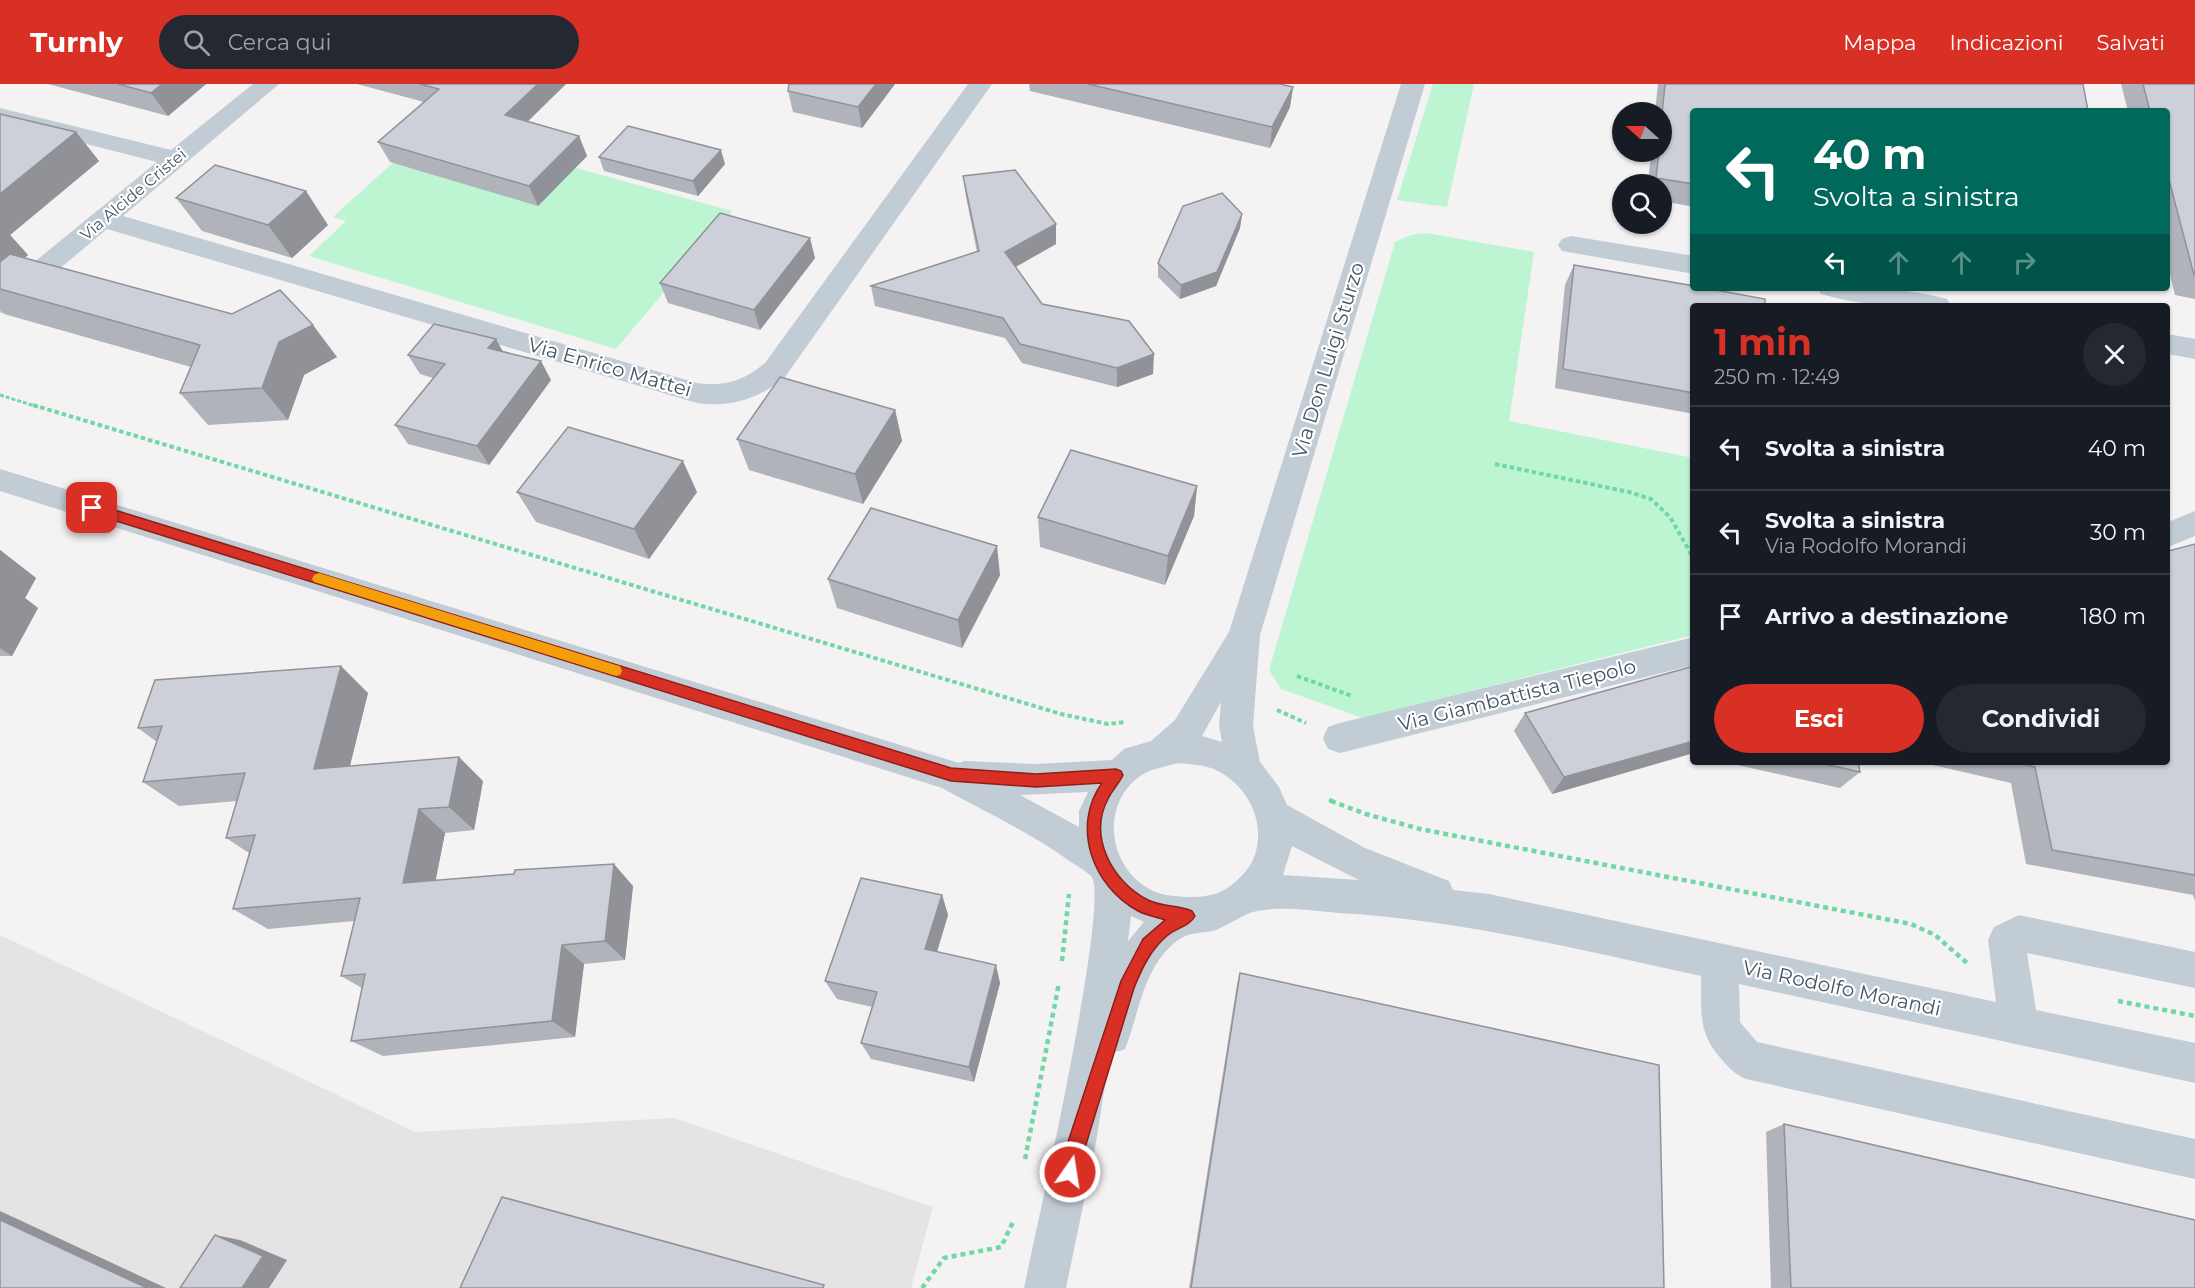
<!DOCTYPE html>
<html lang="it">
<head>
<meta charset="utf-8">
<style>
	body { margin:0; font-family:Montserrat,sans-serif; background:#242831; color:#f1f3f6; height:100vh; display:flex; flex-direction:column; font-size:22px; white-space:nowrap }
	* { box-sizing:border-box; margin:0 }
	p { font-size:20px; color:#9ea1a6 }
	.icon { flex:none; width:33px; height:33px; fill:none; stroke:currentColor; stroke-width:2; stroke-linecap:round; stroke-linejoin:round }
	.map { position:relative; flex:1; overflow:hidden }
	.sheet { position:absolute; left:1690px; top:219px; width:480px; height:462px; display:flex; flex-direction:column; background:#171b24; border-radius:6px; box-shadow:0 2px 4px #0004 }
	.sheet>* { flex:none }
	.banner { position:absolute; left:1690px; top:24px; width:480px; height:183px; border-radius:6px; box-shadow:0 2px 4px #0004; background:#00695c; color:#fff; overflow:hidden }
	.needle { width:39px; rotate:291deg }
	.fabs { position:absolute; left:1612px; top:18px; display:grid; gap:12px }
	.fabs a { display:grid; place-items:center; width:60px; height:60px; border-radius:50%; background:#171b24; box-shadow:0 2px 4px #0004; font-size:30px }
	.pin { position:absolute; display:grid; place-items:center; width:51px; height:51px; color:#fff; margin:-26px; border-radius:12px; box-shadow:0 3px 9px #0006 }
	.me { position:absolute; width:66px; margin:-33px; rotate:13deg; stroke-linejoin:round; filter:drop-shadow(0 0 4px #0008) }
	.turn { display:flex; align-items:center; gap:21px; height:126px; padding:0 24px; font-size:27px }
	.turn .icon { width:78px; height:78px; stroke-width:2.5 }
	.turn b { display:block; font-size:42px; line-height:51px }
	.lanes { display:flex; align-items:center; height:57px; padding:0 24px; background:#0003; justify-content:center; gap:30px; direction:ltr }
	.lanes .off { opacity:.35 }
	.round { display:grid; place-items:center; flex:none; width:63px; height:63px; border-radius:32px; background:#242831 }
	.overview { display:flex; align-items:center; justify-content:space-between; height:102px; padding:0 24px }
	h1 { font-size:36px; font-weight:700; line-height:45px; color:#d93025 }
	.button { display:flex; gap:12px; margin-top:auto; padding:12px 24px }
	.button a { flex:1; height:69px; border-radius:36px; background:#d93025; color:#fff; font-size:24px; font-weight:700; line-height:69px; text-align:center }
	.button a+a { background:#242831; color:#f1f3f6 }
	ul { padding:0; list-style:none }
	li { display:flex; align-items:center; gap:18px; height:84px; padding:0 24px; border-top:2px solid #363941 }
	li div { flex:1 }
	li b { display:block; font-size:22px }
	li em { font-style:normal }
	header { display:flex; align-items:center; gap:36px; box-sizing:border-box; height:84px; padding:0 30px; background:#d93025; color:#fff }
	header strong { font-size:28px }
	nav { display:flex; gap:33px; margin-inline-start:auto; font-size:21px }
	.search { width:420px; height:54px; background:#242831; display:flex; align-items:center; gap:15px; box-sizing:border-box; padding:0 21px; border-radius:33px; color:#9ea1a6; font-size:22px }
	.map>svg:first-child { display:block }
	.education { fill:#e5e3e3 }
	.green { fill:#bdf5d3 }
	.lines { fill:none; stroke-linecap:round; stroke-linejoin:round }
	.path-far2 { stroke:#70d8a6; stroke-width:3; stroke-dasharray:4 2; stroke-linecap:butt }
	.path-far1 { stroke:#70d8a6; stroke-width:4; stroke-dasharray:4.5 3; stroke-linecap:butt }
	.path { stroke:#70d8a6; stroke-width:4.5; stroke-dasharray:5 4; stroke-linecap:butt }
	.minor { fill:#c1ccd5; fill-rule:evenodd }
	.wall { fill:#b0b3ba }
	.shaded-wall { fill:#909297 }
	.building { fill:#cdd0d8; stroke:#909297; stroke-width:1.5 }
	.route { fill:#d93025; stroke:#8d1f18; stroke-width:1.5 }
	.slow { fill:#f59e0b }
	.labels { text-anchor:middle; stroke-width:4.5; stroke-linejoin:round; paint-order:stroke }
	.far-street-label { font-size:16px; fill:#475562; stroke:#fff }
	.street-label { font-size:20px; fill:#475562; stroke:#fff }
</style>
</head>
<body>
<header>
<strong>Turnly</strong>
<div class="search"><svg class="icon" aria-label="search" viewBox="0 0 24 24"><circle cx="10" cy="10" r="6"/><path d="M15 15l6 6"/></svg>Cerca qui</div>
<nav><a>Mappa</a><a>Indicazioni</a><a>Salvati</a></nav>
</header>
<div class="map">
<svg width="2195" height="1204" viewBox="0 0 2195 1204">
	<rect width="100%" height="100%" fill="#f4f2f2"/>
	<!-- education -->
	<polygon class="education" points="0,851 415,1048 674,1034 933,1123 911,1204 0,1204"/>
	<!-- green -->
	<g class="green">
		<polygon points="1433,0 1474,0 1447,123 1397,116"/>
		<polygon points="431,44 732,127 616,265 309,172 346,137 333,133"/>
		<polygon points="1426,149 1534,168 1509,337 1693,374 1693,551 1363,634 1281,605 1269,586 1395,158 1411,151"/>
	</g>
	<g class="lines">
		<!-- path-far2 -->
		<polyline class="path-far2" points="0,311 38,323"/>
		<!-- path-far1 -->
		<g class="path-far1">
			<polyline points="33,321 1061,630 1108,640 1126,638"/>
			<polyline points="1495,380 1629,408 1651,415 1670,433 1694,475"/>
			<polyline points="1297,592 1352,612"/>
			<polyline points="1277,626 1306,639"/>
			<polyline points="1329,716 1335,718"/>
		</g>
		<!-- path -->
		<g class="path">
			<polyline points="1331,717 1366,730 1420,745 1911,840 1935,851 1967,879"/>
			<polyline points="1062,877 1069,810"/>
			<polyline points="2118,917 2195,932"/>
			<polyline points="1025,1075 1059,899"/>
			<polyline points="922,1204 944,1174 1001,1163 1013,1138"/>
		</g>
		<!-- minor -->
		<g class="minor">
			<path d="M253,0H279L123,132L697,299C725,303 744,297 765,279L968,0H992L785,293C759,315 730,324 697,319L107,145L9,227L0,229V206L157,78L0,38V24L171,66Z"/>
			<path d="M1401,0H1425L1260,551L1253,642L1260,678L1279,703L1287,721L1365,764L1449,797L1453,806L1489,810L1996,918L1988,856L1994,843L2019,831L2195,868V904L2027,869L2036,926L2195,959V999L1739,900L1740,938L1757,958L2195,1055V1095L1746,995C1733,989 1727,982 1718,971C1697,946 1702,923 1701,892C1581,866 1462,836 1339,829C1313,827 1284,822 1257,827C1245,829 1229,841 1216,846C1202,850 1191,847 1178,856C1143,882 1140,928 1125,965L1110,970L1095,1064L1066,1204H1024C1034,1156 1112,813 1091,792C1085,786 1075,781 1068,776C1029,748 984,727 942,704L0,407V385L959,679L965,677L1036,680L1112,676L1124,665L1151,657L1175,636L1229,548ZM1221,618L1219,642L1222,658L1202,652ZM1178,679C1190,680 1203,681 1214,685C1247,700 1266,736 1255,771C1251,783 1242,792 1233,800C1218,812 1205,813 1186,813C1171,812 1156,811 1143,801C1104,773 1103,711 1147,688C1156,684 1168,682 1178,679ZM1088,708L1079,727V743L1020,711ZM1292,762L1359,796L1283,791ZM1131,832L1144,838L1128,857Z"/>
			<polygon points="1571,152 1694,172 1694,190 1562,167 1558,161 1562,155"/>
			<path d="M1817,204C1861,204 1905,203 1947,215L1951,222C1907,222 1864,223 1821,210Z"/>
			<polygon points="2168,250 2195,255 2195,275 2168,270"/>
			<polygon points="2195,427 2195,452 2168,463 2168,438"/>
			<polygon points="1694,553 1694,581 1340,669 1328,665 1323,654 1328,643 1340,639"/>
		</g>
	</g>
	<!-- wall -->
	<g class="wall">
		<polygon points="48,0 206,0 168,32"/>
		<polygon points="357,0 566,0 527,37 579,52 587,72 538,122 390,78 378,58 424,18"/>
		<polygon points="789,0 895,0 862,44 793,28 788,7"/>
		<polygon points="1029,0 1280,0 1293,3 1290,23 1270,64 1030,7"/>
		<polygon points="1658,0 2083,0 1694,27 1694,123 1662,117 1662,100 1648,100 1651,68 1662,68 1662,28 1655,28"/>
		<polygon points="2121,0 2195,0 2195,215 2175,211 2168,183 2168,27 2128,27"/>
		<polygon points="0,30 76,48 99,77 10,151 28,171 25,174 337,273 304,291 288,336 208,341 180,309 191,283 4,230 0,226"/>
		<polygon points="599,73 725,80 698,112 604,87"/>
		<polygon points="963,92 1056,160 1016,183 1042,220 1153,290 1117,303 1022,279 1005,254 875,222 871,202 977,168 966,113"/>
		<polygon points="176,114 328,141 292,174 202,147"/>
		<polygon points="1242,130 1240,144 1216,202 1180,215 1158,193 1158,179"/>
		<polygon points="815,174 760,246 668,219 660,199"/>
		<polygon points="1574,181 1694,222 1694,330 1555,304 1565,201"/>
		<polygon points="503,268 551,296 489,381 408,360 395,341 433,294 420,290 408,271"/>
		<polygon points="895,326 902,357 863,420 749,386 737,355"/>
		<polygon points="1197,402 1194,432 1165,501 1040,463 1038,433"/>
		<polygon points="517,408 697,408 649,475 536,438"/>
		<polygon points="2195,460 2195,817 2193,811 2026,780 2011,699 1920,678 2168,678"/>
		<polygon points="0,466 36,494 25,514 38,524 12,572 0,572"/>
		<polygon points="1000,491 962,564 837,524 828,495"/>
		<polygon points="1694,582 1694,671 1690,670 1552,710 1514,647 1525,629"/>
		<polygon points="368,609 350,682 483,697 474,746 445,749 435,796 633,802 625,876 584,880 575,953 383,972 351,957 362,904 341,892 354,837 268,845 233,825 249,769 226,754 237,717 179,722 143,698 157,658 138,644"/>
		<polygon points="1724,678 1858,678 1860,688 1840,704"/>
		<polygon points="942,811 948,831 937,868 1000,899 974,998 871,975 861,959 872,923 837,915 825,897"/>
		<polygon points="1240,889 1664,1204 1189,1204 1237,900"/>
		<polygon points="1784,1040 2195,1204 1771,1204 1766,1048"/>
	</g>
	<!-- shaded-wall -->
	<g class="shaded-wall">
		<polygon points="162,0 206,0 168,32 151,9"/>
		<polygon points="538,0 566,0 514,51 505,31"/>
		<polygon points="876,0 895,0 862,44 858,23"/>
		<polygon points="1293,3 1290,23 1270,64 1272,43"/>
		<polygon points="76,48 99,77 10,151 28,171 5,189 0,204 0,110"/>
		<polygon points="579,52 587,72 538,122 529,102"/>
		<polygon points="721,66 725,80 698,112 693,97"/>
		<polygon points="306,107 328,141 292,174 268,141"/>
		<polygon points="1242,130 1240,144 1216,202 1180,215 1181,201"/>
		<polygon points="1056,140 1056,160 1006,188 1005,168"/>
		<polygon points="810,154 815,174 760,246 754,226"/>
		<polygon points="313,241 337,273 304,291 288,336 262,304 279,258"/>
		<polygon points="496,255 507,275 488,264"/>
		<polygon points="1154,270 1153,290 1117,303 1117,284"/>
		<polygon points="541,277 551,296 489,381 477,362"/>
		<polygon points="895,326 902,357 863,420 855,390"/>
		<polygon points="683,377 697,408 649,475 634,445"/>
		<polygon points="1197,402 1194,432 1165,501 1168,472"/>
		<polygon points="997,462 1000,491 962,564 958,536"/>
		<polygon points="0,466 36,494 25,514 38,524 12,572 0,564"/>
		<polygon points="341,582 368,609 343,709 314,685"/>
		<polygon points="1694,657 1694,666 1690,670 1552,710 1564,693"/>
		<polygon points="459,673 483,697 474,746 449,723"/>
		<polygon points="419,725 445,749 431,820 403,799"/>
		<polygon points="614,780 633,802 625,876 605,857"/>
		<polygon points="942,811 948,831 932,884 925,865"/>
		<polygon points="562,861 584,880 575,953 552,937"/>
		<polygon points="996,881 1000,899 974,998 969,983"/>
		<polygon points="0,1127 166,1204 147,1204 0,1136"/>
		<polygon points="215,1151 240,1156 287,1176 269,1204 242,1204"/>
	</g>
	<!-- building -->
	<g class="building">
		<polygon points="118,0 162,0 151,9"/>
		<polygon points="420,0 538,0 505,31 579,52 529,102 378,58 439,5"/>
		<polygon points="789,0 876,0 858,23 788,7"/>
		<polygon points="1088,0 1280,0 1293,3 1272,43"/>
		<polygon points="1665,0 2083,0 2088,27 1694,27 1694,100 1656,94 1659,68 1662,68 1662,30"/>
		<polygon points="2143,0 2195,0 2195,191 2194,191 2168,92 2168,27 2150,27"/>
		<polygon points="0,30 76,48 0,110"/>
		<polygon points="628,42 721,66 693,97 599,73"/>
		<polygon points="215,81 306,107 268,141 176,114"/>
		<polygon points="1015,86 1056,140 1005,168 1042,220 1129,237 1154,270 1117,284 1020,260 1003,234 871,202 979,167 963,92"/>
		<polygon points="1222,109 1242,130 1217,188 1181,201 1158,179 1183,122"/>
		<polygon points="720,129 810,154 754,226 660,199"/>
		<polygon points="10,170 232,230 280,206 313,241 279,258 262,304 180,309 200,261 0,205 0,178"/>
		<polygon points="1574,181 1694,202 1694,204 1705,204 1765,215 1765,222 1694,222 1694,309 1563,285"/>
		<polygon points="434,240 496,255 488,264 541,277 477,362 395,341 445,280 408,271"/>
		<polygon points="780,293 895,326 855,390 737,355"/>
		<polygon points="568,343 683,377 634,445 517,408"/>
		<polygon points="1071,366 1197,402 1168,472 1038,433"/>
		<polygon points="871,424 997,462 958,536 828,495"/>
		<polygon points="2195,460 2195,791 2052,766 2035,683 2015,678 2168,678 2168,467"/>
		<polygon points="341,582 314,685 459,673 449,723 419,725 403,799 514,790 515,786 614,780 605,857 562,861 552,937 351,957 365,890 341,892 360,814 233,825 255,751 226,754 245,689 143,698 162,642 138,644 155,596"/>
		<polygon points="1694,582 1694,657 1564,693 1525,629"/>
		<polygon points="1816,678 1858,678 1860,688"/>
		<polygon points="861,794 942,811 925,865 996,881 969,983 861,959 877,908 825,897"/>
		<polygon points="1240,889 1659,981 1664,1204 1191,1204"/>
		<polygon points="1784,1040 2195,1136 2195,1204 1791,1204"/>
		<polygon points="502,1113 824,1201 823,1204 460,1204"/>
		<polygon points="0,1136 147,1204 0,1204"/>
		<polygon points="215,1151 263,1172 242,1204 180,1204"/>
	</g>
	<!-- route -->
	<path class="route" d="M92,419L951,684L1036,690L1116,685L1121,687L1123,691C1119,700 1112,706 1108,715C1088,752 1112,798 1148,816C1162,823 1178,821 1192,827L1195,832C1190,842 1176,844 1168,851C1151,865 1142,884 1134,904L1076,1093L1070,1096L1064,1093L1061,1088L1066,1064L1121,897L1143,855L1165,836C1156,833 1146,831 1138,827C1092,802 1071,742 1102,699L1036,703L951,697L87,428L86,424Z"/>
	<!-- slow -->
	<polygon class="slow" points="319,489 616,581 620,582 622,587 620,591 616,592 314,498 312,495 314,491"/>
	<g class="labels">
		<!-- far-street labels -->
		<g class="far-street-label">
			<text transform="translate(133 110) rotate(-40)" y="6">Via Alcide Cristei</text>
		</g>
		<!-- street labels -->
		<g class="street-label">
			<text transform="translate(1328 276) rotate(-73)" y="7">Via Don Luigi Sturzo</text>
			<text transform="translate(610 283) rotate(16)" y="7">Via Enrico Mattei</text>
			<text transform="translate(1517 611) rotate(-14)" y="7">Via Giambattista Tiepolo</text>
			<text transform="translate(1842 904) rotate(12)" y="7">Via Rodolfo Morandi</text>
		</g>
	</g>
</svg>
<div class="fabs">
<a><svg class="needle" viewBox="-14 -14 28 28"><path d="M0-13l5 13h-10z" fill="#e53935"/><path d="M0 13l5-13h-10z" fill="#9ea1a6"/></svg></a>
<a><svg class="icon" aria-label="search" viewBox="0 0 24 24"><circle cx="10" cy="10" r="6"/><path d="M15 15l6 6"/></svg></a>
</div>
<div class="pin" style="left:92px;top:424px;background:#d93025"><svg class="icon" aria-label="arrive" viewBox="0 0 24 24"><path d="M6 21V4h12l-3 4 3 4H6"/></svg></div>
<svg class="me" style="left:1070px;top:1088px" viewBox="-20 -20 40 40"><circle r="17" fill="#d93025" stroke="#fff" stroke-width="3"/><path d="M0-11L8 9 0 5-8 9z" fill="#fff"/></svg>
<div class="banner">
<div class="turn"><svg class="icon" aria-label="left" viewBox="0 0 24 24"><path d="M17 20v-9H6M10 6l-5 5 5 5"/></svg><div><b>40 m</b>Svolta a sinistra</div></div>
<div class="lanes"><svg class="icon" aria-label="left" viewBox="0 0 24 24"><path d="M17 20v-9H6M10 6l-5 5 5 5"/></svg><svg class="icon off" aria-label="ahead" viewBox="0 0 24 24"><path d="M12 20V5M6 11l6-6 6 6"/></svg><svg class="icon off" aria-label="ahead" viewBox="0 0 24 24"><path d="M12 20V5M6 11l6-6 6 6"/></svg><svg class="icon off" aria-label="right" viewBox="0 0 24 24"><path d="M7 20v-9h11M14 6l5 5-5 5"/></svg></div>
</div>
<section class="sheet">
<div class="overview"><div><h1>1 min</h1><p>250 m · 12:49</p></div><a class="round"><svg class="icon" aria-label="close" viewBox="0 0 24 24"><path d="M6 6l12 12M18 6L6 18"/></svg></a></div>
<ul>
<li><svg class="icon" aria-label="left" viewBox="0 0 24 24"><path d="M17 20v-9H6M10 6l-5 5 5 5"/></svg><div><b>Svolta a sinistra</b></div><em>40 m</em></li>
<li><svg class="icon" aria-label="left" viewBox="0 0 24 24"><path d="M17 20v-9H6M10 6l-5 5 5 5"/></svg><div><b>Svolta a sinistra</b><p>Via Rodolfo Morandi</p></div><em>30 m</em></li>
<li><svg class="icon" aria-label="arrive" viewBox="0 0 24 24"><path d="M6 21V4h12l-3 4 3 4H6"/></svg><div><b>Arrivo a destinazione</b></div><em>180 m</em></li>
</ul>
<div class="button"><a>Esci</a><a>Condividi</a></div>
</section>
</div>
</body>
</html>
